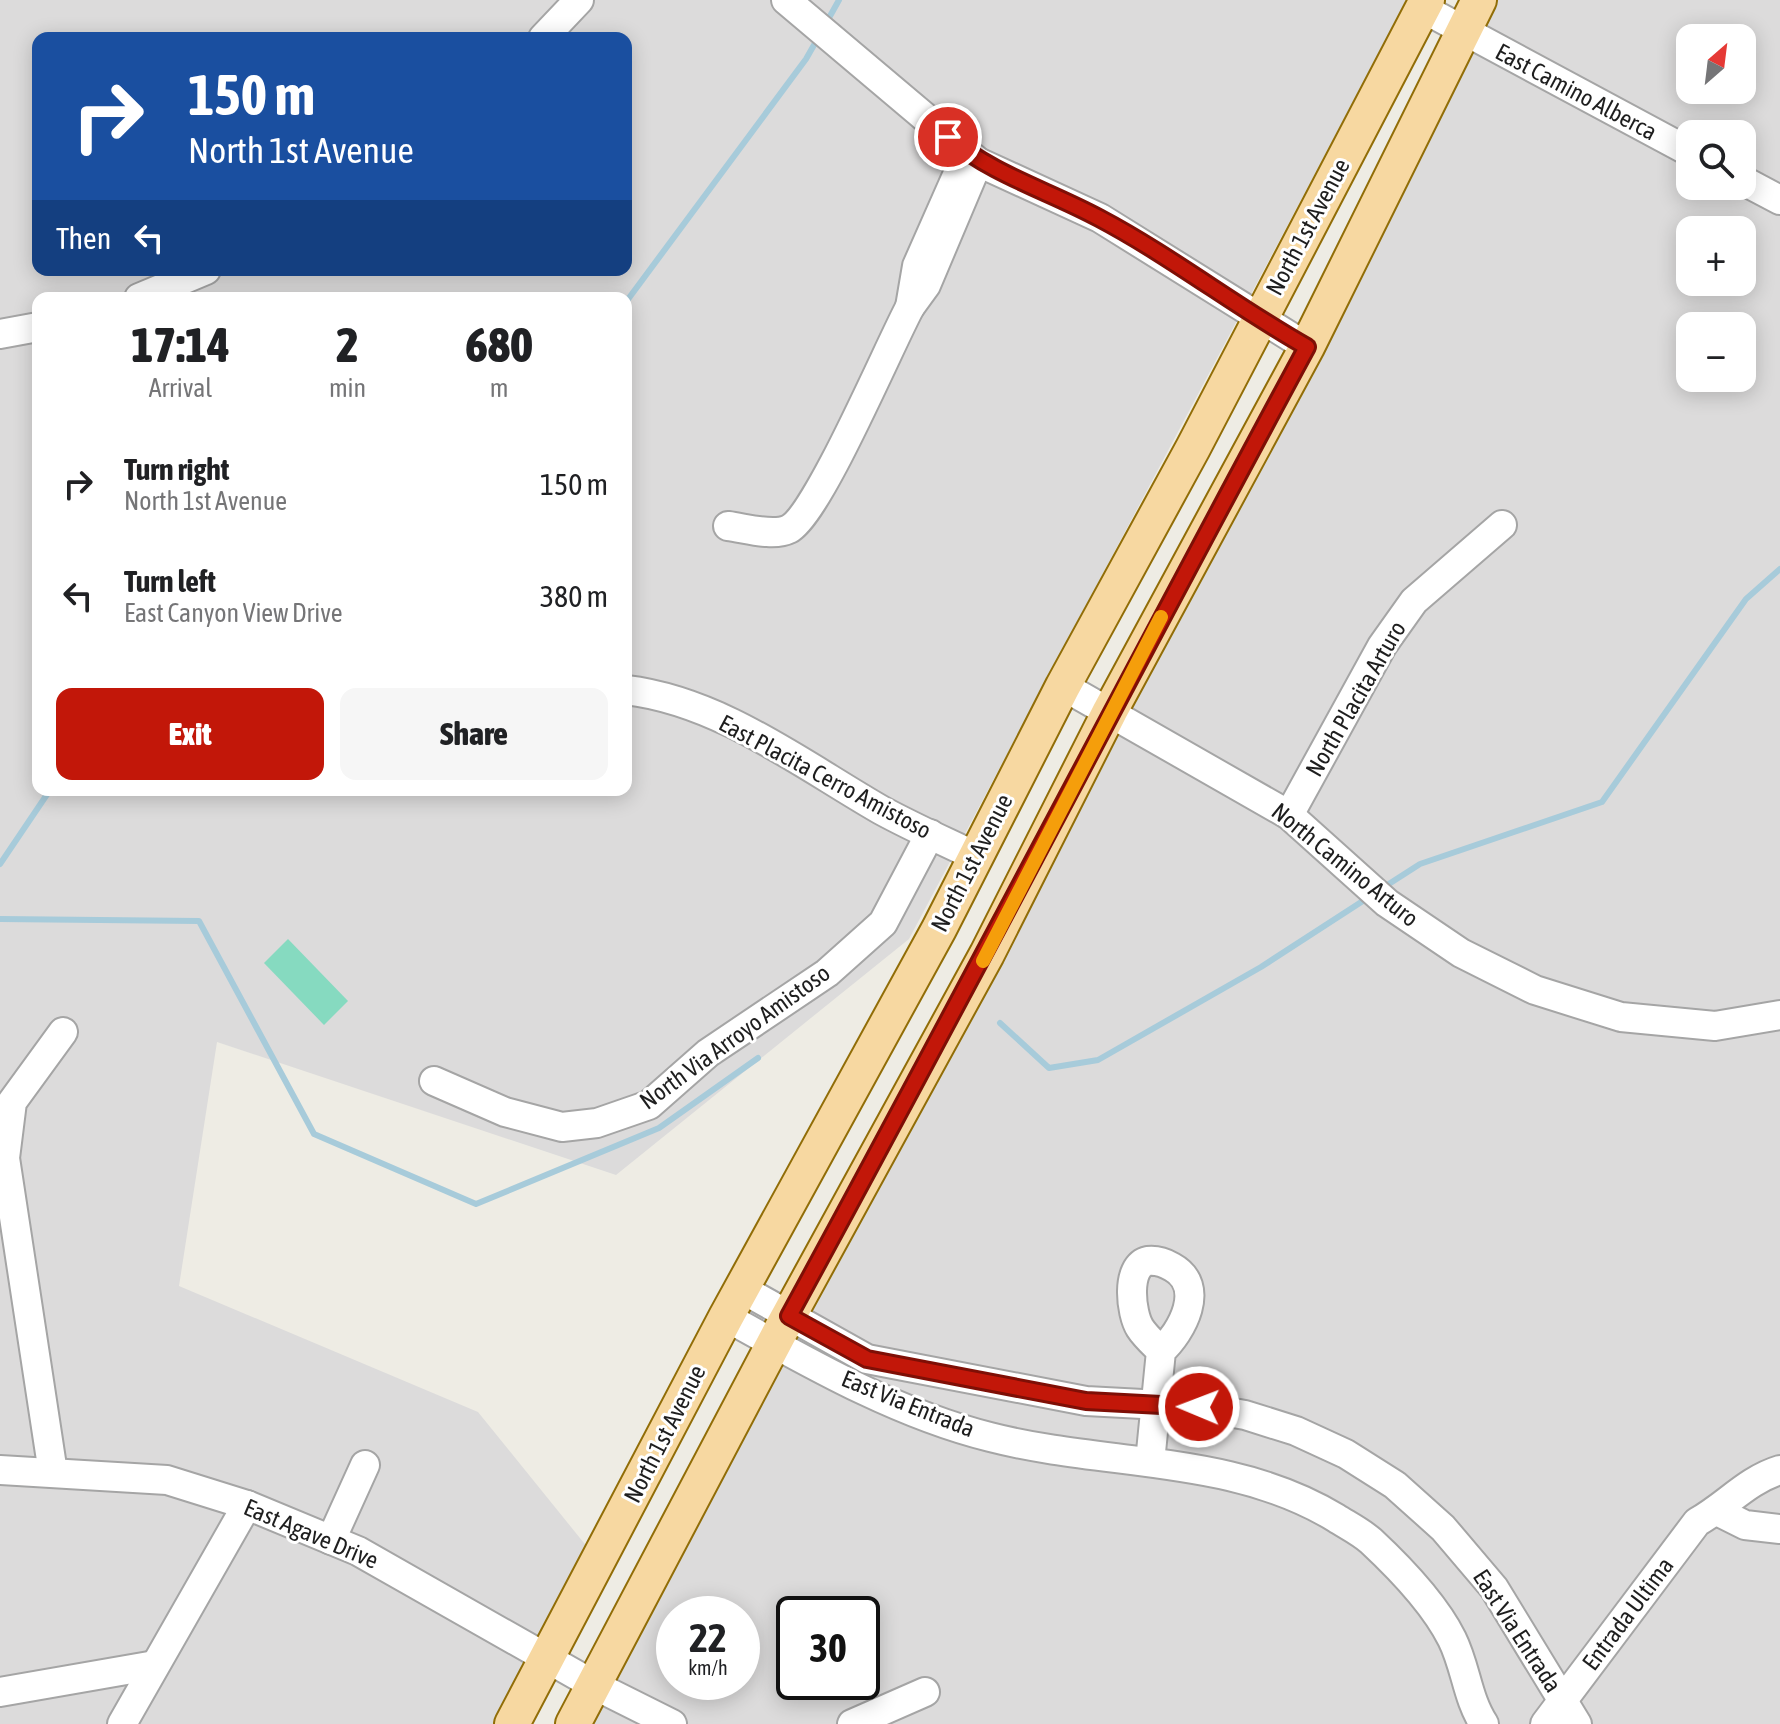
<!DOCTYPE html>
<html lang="en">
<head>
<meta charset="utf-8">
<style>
	body { margin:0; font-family:"Asap Condensed",sans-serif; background:#f6f6f6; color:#202124; height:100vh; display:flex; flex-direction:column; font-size:30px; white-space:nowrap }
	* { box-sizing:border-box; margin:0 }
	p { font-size:26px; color:#757577 }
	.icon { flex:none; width:44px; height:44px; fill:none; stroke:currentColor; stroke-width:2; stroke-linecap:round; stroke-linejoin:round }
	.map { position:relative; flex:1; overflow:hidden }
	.side { position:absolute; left:32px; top:292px; width:600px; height:504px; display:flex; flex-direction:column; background:#fff; border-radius:16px; box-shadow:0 4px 20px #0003 }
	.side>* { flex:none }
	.top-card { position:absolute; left:32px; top:32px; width:600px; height:244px; border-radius:16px; box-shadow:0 4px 20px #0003; background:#1a4fa0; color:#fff; overflow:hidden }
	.needle { width:52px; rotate:28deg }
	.buttons { position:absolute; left:1676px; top:24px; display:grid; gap:16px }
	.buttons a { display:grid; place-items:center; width:80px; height:80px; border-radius:16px; background:#fff; box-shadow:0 4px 20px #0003; font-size:40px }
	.speed { position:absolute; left:656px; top:1596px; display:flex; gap:16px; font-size:40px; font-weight:700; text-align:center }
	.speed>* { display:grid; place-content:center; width:104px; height:104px; border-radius:50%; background:#fff; box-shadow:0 4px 20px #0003; line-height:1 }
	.speed small { font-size:20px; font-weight:400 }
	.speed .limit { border:4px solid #111; border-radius:12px; background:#fff; color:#111 }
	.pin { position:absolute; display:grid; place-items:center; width:68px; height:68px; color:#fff; margin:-34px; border:4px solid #fff; border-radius:50%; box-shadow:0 2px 8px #0007 }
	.me { position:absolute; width:88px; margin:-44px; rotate:271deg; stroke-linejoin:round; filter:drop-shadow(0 0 6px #0008) }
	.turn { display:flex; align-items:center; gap:28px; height:168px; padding:0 24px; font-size:36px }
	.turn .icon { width:104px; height:104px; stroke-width:2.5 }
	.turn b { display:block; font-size:56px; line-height:68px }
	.then { display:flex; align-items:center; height:76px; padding:0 24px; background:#0003; gap:16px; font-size:30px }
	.eta { display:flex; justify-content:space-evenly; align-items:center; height:136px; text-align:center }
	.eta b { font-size:48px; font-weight:800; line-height:56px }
	.cta { display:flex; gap:16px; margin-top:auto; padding:16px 24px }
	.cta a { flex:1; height:92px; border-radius:16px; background:#c21709; color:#fff; font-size:32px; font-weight:800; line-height:92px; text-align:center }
	.cta a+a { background:#f6f6f6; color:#202124 }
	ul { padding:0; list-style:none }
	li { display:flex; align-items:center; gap:24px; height:112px; padding:0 24px }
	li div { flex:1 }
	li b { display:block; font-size:30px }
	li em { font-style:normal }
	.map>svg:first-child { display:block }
	.residential { fill:#dcdbdb; fill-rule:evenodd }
	.pitch { fill:#86dac0 }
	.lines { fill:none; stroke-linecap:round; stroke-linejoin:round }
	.stream { stroke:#a7cbda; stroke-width:6 }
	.minor-casing { stroke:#a5a5a5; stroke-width:32 }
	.major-casing { stroke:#916d07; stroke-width:38 }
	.minor { stroke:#fff; stroke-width:28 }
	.major { stroke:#f7d8a1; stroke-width:34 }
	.route-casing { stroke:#7e0f06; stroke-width:20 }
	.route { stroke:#c21709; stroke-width:14 }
	.slow { stroke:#f59e0b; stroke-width:14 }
	.labels { text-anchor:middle; stroke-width:6; stroke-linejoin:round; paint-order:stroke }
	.street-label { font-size:24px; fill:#1e1e1e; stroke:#fff }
</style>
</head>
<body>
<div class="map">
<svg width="1780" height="1724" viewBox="0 0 1780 1724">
	<rect width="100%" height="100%" fill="#eeece4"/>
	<!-- residential -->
	<g class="residential">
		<path d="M0,0H1407L909,939L616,1175L217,1042L179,1286L478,1412L588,1548L495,1724H0ZM38,38H626V270H38ZM38,298H626V790H38Z"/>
		<path d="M1497,0H1780V1724H578ZM1690,38H1742V90H1690ZM1690,134H1742V186H1690ZM1690,230H1742V282H1690ZM1690,326H1742V378H1690ZM674,1614H742V1682H674ZM794,1614H862V1682H794Z"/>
	</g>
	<!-- pitch -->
	<polygon class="pitch" points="288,939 348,1001 324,1025 264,963"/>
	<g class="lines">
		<!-- stream -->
		<g class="stream">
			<polyline points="825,25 839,0"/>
			<polyline points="626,302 806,59 818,38"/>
			<polyline points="0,864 50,790"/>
			<polyline points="1381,889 1420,864 1602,802 1746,599 1780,569"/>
			<polyline points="0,919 199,921 314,1134 476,1204 659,1128 758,1058"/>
			<polyline points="1000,1023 1049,1068 1098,1060 1261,967 1369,897"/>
		</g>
		<defs>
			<g id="minor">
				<polyline points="786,0 978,162 1100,218 1307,347"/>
				<polyline points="1422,8 1690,152"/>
				<polyline points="543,38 579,0"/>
				<polyline points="967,153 917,266 910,307 926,285 978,162"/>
				<polyline points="1742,180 1780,200"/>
				<polyline points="139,298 206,270"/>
				<polyline points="0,334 38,327"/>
				<path d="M728,526C745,528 773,537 789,529C818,514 889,346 910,307"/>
				<polyline points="1063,686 1289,815 1387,903 1461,953 1535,990 1621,1017 1715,1026 1780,1015"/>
				<path d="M626,690C720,701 801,764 881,810C912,827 944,841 975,856"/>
				<polyline points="1289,815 1382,646 1414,601 1502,525"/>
				<polyline points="434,1081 505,1112 562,1127 597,1123 649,1105 708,1053 827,973 883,923 930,834"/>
				<polyline points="742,1289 867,1359 1086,1401 1199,1407 1245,1415 1296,1431 1346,1454 1395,1485 1443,1528 1494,1588 1577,1724"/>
				<path d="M726,1317C809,1363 897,1414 990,1437C1106,1467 1231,1454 1336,1518C1347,1525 1361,1532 1371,1541C1401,1569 1434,1603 1452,1639C1466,1667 1467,1698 1484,1724"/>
				<path d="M1150,1462L1161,1351C1182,1332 1207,1286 1172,1267C1165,1263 1157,1260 1148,1261C1125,1266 1131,1314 1140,1328C1145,1336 1154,1344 1161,1351"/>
				<polyline points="0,1470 167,1480 247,1505 358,1551 594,1685 672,1724"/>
				<polyline points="53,1473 5,1158 12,1102 63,1032"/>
				<polyline points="1717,1511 1745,1525 1780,1529"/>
				<polyline points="331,1540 365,1465"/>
				<polyline points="0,1692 155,1665"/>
				<polyline points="122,1724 247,1505"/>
				<polyline points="852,1724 925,1692"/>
				<path d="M1545,1724L1697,1522C1726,1506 1747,1480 1780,1470"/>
			</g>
			<g id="major">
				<polyline points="512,1724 726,1317 939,929 1063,686 1193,448 1427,0"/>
				<polyline points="573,1724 782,1328 987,954 1110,711 1307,347 1479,0"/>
			</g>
		</defs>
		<!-- minor casing -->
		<use href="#minor" class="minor-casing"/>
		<!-- major casing -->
		<use href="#major" class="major-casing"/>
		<!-- minor -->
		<use href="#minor" class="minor"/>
		<!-- major -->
		<use href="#major" class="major"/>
	</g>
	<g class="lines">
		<defs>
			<path id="route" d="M948,137C993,175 1047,190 1099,218C1171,256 1236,307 1307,347C1133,669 965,994 789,1316L867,1359L1086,1401L1199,1407"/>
		</defs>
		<!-- route casing -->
		<use href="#route" class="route-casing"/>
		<!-- route -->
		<use href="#route" class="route"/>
		<!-- slow -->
		<polyline class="slow" points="983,961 1161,617"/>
	</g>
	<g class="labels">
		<!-- street labels -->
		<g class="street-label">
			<text transform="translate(1576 92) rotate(28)" y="8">East Camino Alberca</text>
			<text transform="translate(1308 227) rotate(-62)" y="8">North 1st Avenue</text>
			<text transform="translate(1356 699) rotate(-60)" y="8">North Placita Arturo</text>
			<text transform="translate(825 777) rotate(28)" y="8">East Placita Cerro Amistoso</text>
			<text transform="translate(972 863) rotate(-63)" y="8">North 1st Avenue</text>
			<text transform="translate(1345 865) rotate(39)" y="8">North Camino Arturo</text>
			<text transform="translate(735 1037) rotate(-36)" y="8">North Via Arroyo Amistoso</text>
			<text transform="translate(908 1404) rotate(22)" y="8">East Via Entrada</text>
			<text transform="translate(665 1434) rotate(-63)" y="8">North 1st Avenue</text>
			<text transform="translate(311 1534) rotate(23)" y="8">East Agave Drive</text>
			<text transform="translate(1628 1614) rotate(-53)" y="8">Entrada Ultima</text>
			<text transform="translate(1517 1631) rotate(57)" y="8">East Via Entrada</text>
		</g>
	</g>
</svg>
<div class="buttons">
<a><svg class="needle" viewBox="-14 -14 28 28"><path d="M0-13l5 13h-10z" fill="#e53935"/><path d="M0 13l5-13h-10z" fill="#757577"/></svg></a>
<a><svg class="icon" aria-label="search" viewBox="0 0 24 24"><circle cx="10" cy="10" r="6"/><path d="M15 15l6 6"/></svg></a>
<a>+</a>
<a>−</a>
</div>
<div class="speed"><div>22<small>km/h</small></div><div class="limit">30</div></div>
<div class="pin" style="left:948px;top:137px;background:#d93025"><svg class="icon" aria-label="arrive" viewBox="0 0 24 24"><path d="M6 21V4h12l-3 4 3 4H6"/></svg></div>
<svg class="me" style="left:1199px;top:1407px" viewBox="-20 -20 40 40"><circle r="17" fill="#c21709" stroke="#fff" stroke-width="3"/><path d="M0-11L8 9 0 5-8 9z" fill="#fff"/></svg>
<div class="top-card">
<div class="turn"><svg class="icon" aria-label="right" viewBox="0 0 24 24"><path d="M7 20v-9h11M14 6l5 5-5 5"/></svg><div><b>150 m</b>North 1st Avenue</div></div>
<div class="then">Then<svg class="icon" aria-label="left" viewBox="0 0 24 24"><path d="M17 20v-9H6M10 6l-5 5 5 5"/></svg></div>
</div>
<section class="side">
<div class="eta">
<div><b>17:14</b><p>Arrival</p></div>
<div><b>2</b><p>min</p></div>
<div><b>680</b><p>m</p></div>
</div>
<ul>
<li><svg class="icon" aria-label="right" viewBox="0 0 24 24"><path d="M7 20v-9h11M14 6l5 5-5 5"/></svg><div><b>Turn right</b><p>North 1st Avenue</p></div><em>150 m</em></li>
<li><svg class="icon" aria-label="left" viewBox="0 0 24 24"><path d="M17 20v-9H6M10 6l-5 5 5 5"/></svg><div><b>Turn left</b><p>East Canyon View Drive</p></div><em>380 m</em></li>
</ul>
<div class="cta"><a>Exit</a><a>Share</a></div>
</section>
</div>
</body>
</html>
